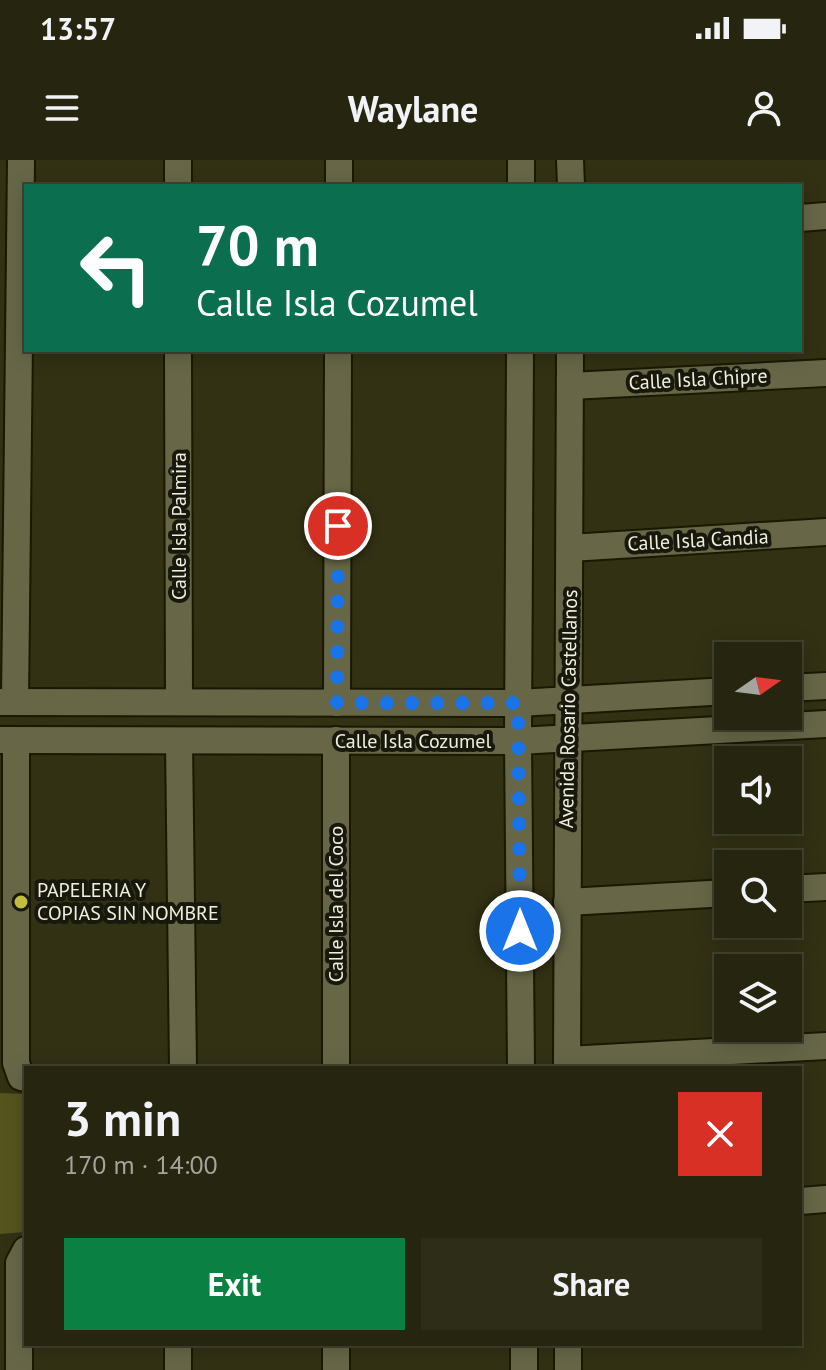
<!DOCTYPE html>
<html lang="en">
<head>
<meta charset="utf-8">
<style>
	body { margin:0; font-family:"PT Sans",sans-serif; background:#2e2d18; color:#f1f3f6; height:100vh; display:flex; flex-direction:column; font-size:30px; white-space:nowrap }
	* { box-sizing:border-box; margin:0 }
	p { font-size:26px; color:#a4a59e }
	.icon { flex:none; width:44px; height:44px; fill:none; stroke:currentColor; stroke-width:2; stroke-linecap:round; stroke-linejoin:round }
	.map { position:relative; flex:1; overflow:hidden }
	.sheet { position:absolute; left:24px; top:906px; width:778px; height:280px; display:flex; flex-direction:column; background:#26250f; border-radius:0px; box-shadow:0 4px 20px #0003,0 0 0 2px #42422f }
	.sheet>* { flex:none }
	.hud { position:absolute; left:24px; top:24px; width:778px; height:168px; border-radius:0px; box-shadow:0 4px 20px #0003,0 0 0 2px #42422f; background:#0b6e4f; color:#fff; overflow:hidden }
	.needle { width:52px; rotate:76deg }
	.controls { position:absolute; left:714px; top:482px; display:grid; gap:16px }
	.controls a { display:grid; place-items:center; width:88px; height:88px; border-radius:0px; background:#26250f; box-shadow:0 4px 20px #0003,0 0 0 2px #42422f; font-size:40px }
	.pin { position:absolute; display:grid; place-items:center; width:68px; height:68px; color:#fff; margin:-34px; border:4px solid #fff; border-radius:50%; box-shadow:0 2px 8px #0007 }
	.me { position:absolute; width:88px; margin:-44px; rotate:0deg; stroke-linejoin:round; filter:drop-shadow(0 0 6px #0008) }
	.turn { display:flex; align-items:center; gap:28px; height:168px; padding:0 40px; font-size:36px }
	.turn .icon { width:104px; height:104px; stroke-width:2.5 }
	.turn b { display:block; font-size:56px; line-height:68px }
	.round { display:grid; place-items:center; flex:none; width:84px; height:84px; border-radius:0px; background:#2e2d18 }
	.head { display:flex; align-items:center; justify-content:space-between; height:136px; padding:0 40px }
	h1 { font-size:48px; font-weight:700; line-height:60px }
	.button { display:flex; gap:16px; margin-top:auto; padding:16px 40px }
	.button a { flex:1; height:92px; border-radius:0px; background:#0b8043; color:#fff; font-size:32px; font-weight:700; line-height:92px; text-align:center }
	.button a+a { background:#2e2d18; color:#f1f3f6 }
	.status { display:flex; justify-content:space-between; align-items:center; height:56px; padding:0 40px; background:#26250f; direction:ltr }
	.status svg { height:22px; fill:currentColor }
	header { display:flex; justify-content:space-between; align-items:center; height:104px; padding:0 40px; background:#26250f; font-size:36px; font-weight:700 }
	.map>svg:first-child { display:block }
	.green { fill:#55531e }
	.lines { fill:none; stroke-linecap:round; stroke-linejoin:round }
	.minor-casing { stroke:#1a1900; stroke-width:30 }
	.minor { stroke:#676748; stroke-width:26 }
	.route { stroke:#1a73e8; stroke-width:14; stroke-dasharray:0 25.2 }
	.poi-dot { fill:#c2bd3f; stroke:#19180c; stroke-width:3 }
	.labels { text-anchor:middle; stroke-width:8; stroke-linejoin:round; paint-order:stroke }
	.street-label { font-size:20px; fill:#f0f0df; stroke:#19180c }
	.poi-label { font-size:20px; fill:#f0f0df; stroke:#19180c; text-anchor:start }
</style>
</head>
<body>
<div class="status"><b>13:57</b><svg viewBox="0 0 49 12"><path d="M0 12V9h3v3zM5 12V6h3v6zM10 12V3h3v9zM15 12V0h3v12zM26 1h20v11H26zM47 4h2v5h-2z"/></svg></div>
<header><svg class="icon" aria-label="menu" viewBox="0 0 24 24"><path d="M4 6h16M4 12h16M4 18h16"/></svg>Waylane<svg class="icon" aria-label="person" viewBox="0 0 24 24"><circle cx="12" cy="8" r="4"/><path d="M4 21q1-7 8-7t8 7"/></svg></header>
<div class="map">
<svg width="826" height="1210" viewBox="0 0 826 1210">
	<rect width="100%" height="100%" fill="#323114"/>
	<!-- green -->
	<polygon class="green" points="0,933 26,934 26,1072 0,1074"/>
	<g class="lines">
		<defs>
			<g id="minor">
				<polyline points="178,0 178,26"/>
				<polyline points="570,0 571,26"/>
				<polyline points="339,26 339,0"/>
				<polyline points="521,26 521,0"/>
				<polyline points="800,58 826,56"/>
				<polyline points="178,190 179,541"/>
				<polyline points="520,190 518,581 521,908"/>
				<polyline points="570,226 826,213"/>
				<polyline points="570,388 826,372"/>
				<polyline points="788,528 826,526"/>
				<polyline points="0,542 518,543 728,531"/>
				<polyline points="15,542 21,0"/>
				<polyline points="337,543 338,190"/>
				<polyline points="0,580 518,581 826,564"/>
				<polyline points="16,580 16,903 21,917 26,918"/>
				<polyline points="179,581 183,908"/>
				<polyline points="788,729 826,727"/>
				<polyline points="567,742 728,733"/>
				<polyline points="567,900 826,886"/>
				<polyline points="336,908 336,580"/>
				<polyline points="567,908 570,190"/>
				<polyline points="800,1041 826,1039"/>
				<polyline points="178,1184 178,1210"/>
				<polyline points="524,1184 524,1210"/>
				<polyline points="568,1184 568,1210"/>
				<polyline points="19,1210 19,1103 26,1090"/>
				<polyline points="336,1210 336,1184"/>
			</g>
		</defs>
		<!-- minor casing -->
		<use href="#minor" class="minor-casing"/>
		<!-- minor -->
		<use href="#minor" class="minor"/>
	</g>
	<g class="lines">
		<!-- route -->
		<polyline class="route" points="338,366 337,543 518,543 520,771"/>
	</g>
	<!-- markers -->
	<circle class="poi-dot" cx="21" cy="742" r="8"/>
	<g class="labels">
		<!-- street labels -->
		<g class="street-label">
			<text transform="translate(698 219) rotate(-3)" y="7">Calle Isla Chipre</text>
			<text transform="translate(179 366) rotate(-90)" y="7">Calle Isla Palmira</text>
			<text transform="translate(698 380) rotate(-3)" y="7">Calle Isla Candia</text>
			<text transform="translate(568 549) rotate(-89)" y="7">Avenida Rosario Castellanos</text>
			<text x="413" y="588">Calle Isla Cozumel</text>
			<text transform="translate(336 744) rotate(-90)" y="7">Calle Isla del Coco</text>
		</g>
		<!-- poi labels -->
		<g class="poi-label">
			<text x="37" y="737">PAPELERIA Y<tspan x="37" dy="23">COPIAS SIN NOMBRE</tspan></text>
		</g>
	</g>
</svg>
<div class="controls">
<a><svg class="needle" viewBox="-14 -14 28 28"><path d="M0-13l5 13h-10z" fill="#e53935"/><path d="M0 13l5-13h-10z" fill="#a4a59e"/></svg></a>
<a><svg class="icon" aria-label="sound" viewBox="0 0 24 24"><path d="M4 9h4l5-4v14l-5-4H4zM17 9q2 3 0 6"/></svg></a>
<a><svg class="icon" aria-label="search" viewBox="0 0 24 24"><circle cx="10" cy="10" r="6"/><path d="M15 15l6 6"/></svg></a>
<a><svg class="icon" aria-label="layers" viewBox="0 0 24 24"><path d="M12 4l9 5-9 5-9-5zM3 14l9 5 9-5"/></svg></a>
</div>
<div class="pin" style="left:338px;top:366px;background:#d93025"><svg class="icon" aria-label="arrive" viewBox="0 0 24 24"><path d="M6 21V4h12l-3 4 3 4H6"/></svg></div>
<svg class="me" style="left:520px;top:771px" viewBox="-20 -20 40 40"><circle r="17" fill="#1a73e8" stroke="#fff" stroke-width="3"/><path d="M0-11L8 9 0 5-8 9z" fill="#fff"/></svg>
<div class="hud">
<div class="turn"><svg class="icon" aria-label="left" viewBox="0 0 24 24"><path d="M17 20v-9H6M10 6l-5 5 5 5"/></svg><div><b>70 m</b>Calle Isla Cozumel</div></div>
</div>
<section class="sheet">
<div class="head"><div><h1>3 min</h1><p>170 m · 14:00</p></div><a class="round" style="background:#d93025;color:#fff"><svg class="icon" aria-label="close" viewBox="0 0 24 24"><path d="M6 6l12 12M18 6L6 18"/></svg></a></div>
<div class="button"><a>Exit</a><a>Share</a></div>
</section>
</div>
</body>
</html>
